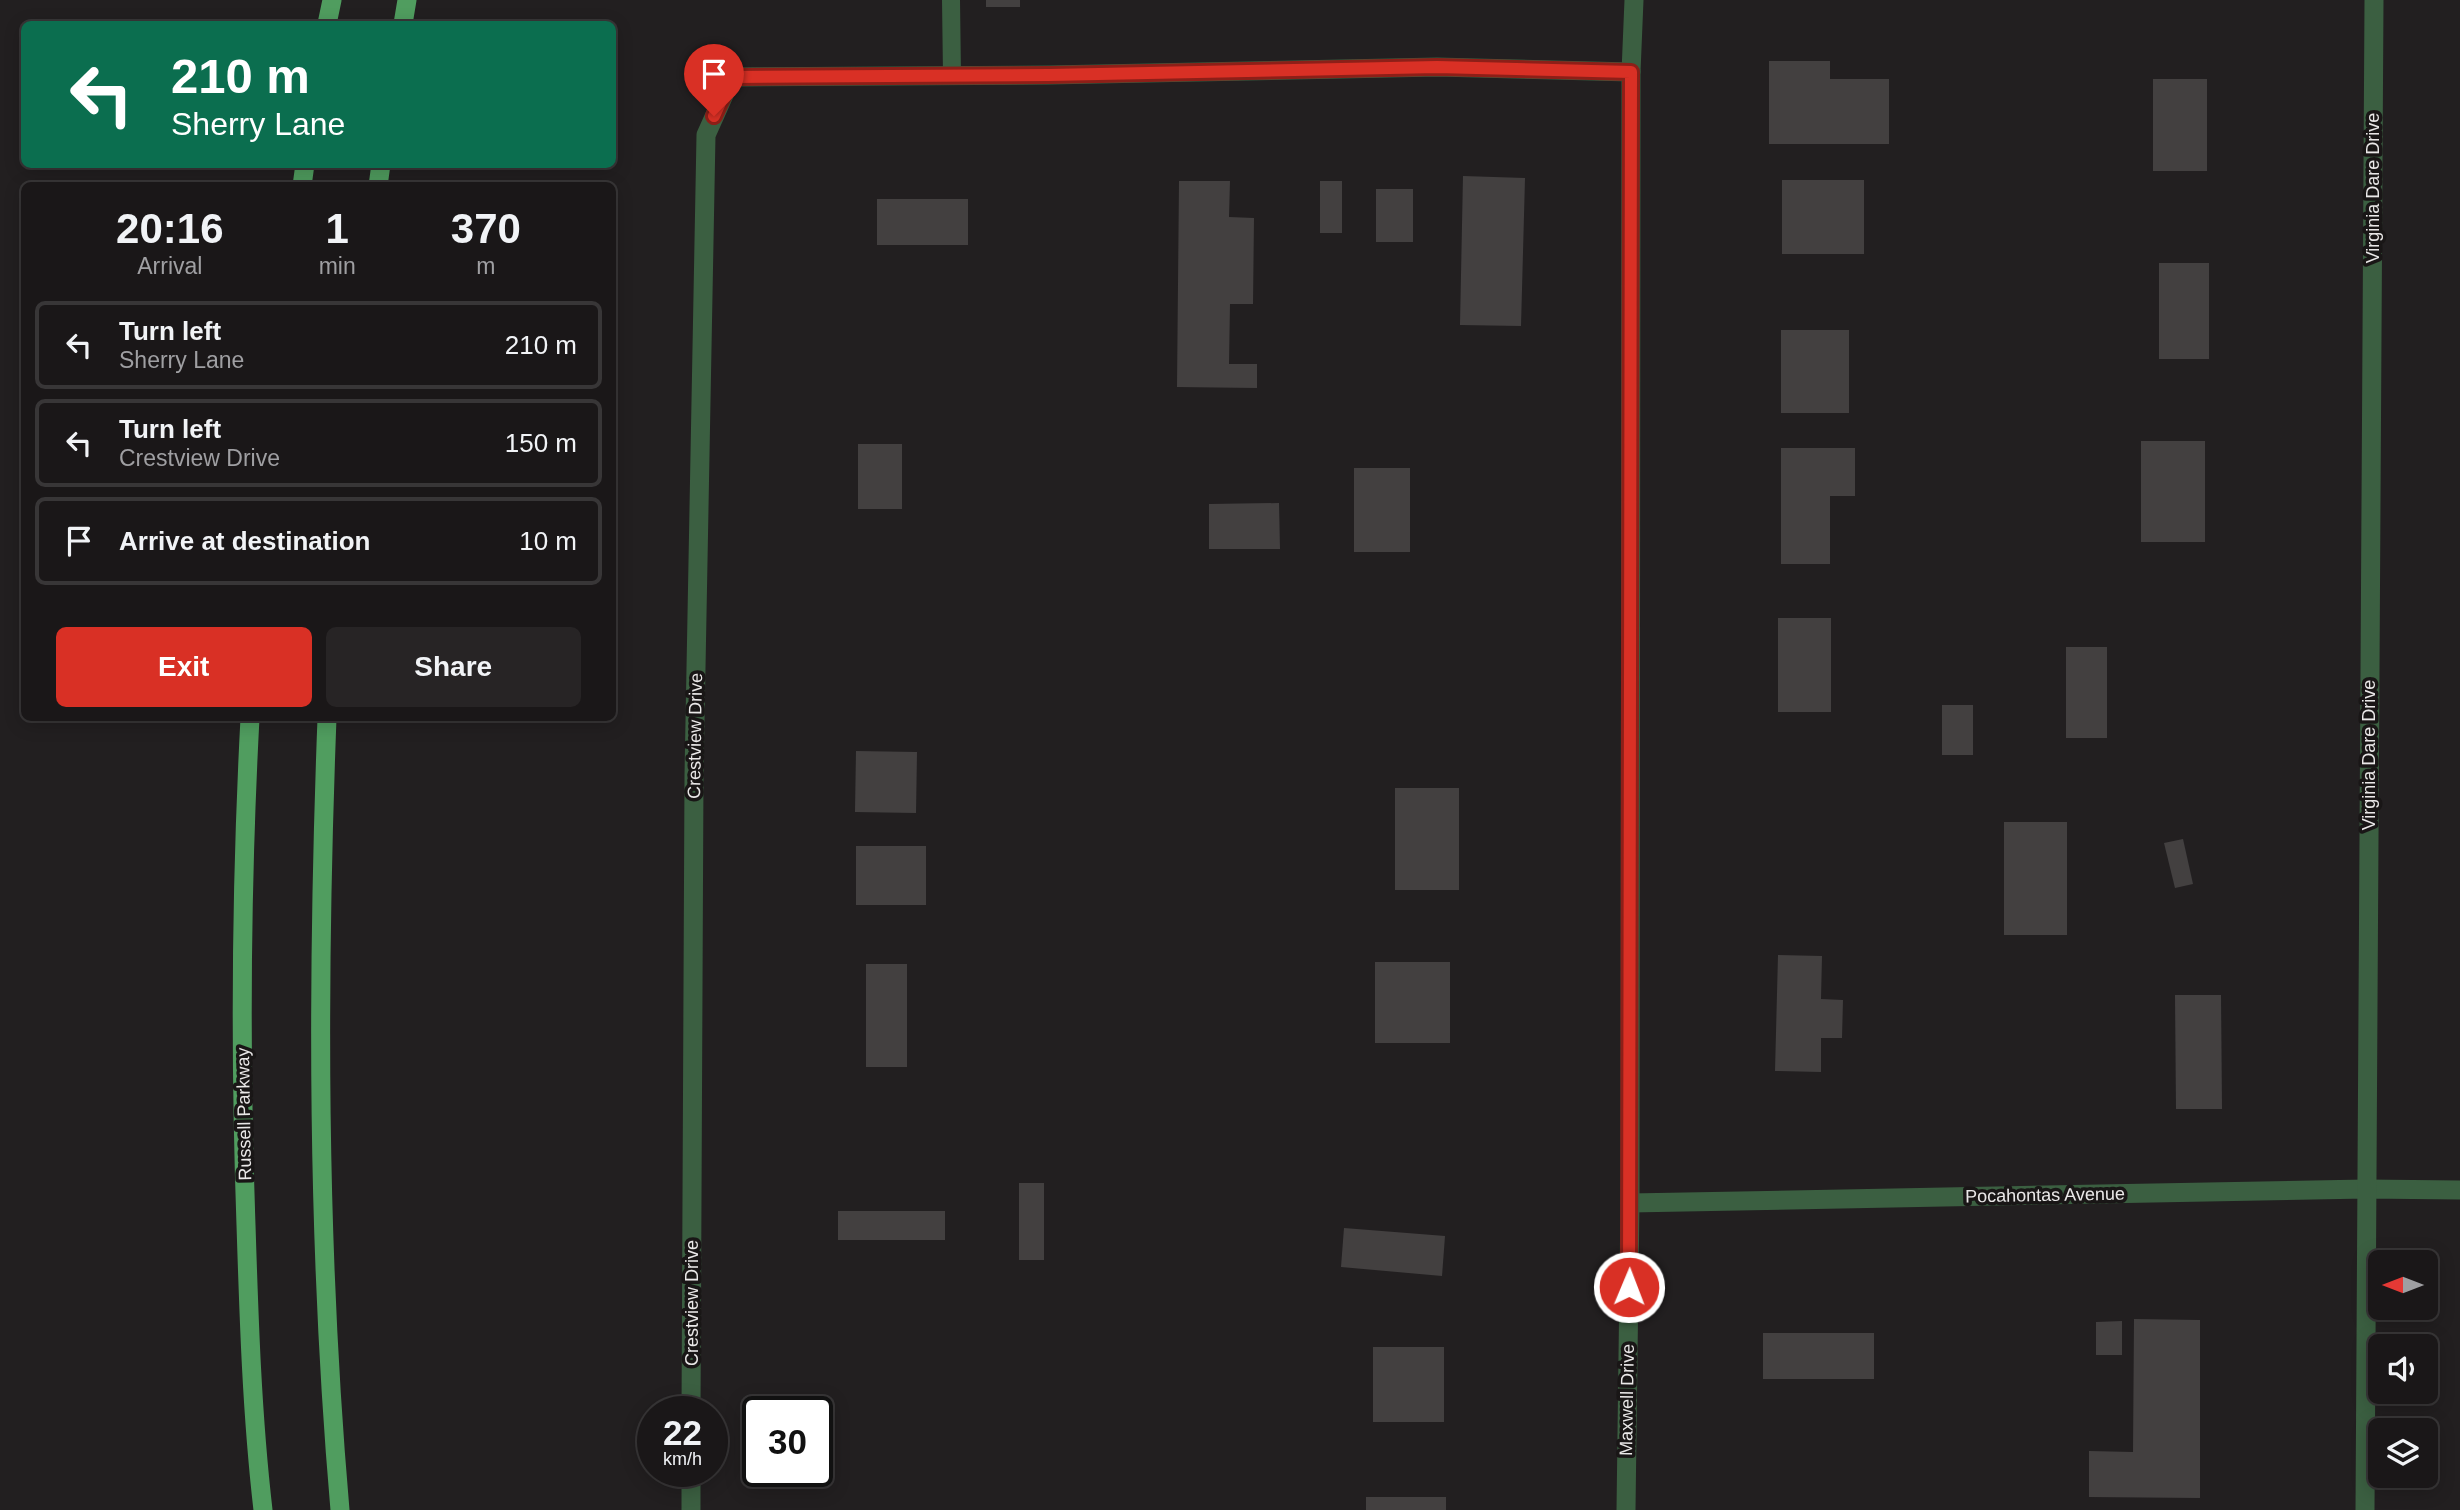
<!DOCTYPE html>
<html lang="en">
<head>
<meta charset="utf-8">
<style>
	body { margin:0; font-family:Helvetica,sans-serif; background:#272425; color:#f1f3f6; height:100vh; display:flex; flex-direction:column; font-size:26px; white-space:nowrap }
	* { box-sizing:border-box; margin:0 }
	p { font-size:23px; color:#9f9fa2 }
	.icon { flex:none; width:38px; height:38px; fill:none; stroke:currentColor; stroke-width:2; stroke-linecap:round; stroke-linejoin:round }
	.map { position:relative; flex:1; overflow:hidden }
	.drawer { position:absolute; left:21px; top:182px; width:595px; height:539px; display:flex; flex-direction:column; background:#1a1718; border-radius:10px; box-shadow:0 4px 18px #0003,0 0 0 2px #383637 }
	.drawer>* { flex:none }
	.guide { position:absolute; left:21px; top:21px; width:595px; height:147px; border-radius:10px; box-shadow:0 4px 18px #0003,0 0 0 2px #383637; background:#0b6e4f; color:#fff; overflow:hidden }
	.needle { width:46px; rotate:270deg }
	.tools { position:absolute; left:2368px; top:1250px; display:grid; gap:14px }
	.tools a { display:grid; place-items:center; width:70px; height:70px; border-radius:10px; background:#1a1718; box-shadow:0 4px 18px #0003,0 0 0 2px #383637; font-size:35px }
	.speed { position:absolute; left:637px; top:1396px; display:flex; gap:14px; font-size:35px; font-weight:700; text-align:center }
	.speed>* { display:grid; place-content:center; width:91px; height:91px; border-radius:50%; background:#1a1718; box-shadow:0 4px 18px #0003,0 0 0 2px #383637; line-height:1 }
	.speed small { font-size:18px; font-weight:400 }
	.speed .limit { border:4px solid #111; border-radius:10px; background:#fff; color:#111 }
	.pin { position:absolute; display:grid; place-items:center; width:60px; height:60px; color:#fff; margin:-72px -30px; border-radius:50% 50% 50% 0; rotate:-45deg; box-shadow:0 0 7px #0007 }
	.pin .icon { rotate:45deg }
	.me { position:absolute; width:77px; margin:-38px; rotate:1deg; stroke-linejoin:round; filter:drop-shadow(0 0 5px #0008) }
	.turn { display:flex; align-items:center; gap:24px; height:147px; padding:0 35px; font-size:32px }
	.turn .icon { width:91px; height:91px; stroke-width:2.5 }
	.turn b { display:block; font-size:49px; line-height:60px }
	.eta { display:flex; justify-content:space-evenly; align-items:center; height:119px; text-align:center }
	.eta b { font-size:42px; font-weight:700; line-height:49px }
	.action { display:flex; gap:14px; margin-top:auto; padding:14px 35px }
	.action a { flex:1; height:80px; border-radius:10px; background:#d93025; color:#fff; font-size:28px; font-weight:700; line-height:80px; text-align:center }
	.action a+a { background:#272425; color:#f1f3f6 }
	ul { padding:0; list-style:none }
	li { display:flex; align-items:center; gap:21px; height:88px; margin:0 14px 10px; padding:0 21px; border:4px solid #383637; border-radius:10px }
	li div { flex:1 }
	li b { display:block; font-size:26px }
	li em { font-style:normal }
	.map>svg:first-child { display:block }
	.building { fill:#434040 }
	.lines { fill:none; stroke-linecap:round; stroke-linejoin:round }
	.service { stroke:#3b5f41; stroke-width:18 }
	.minor { stroke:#3b5f41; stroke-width:19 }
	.primary { stroke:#509d5f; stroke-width:19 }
	.route-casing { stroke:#8d1f18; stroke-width:18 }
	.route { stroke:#d93025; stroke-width:12 }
	.labels { text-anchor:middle; stroke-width:7; stroke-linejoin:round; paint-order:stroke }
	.street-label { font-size:18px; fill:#eae8e8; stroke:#191616 }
</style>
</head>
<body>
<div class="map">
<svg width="2460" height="1510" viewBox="0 0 2460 1510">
	<rect width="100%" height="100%" fill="#221f20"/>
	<!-- building -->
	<g class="building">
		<rect x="986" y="0" width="34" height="7"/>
		<polygon points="1769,61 1830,61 1830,79 1889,79 1889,144 1769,144"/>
		<rect x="2153" y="79" width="54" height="92"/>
		<polygon points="1463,176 1525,178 1521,326 1460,325"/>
		<rect x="1782" y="180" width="82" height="74"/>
		<polygon points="1179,181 1230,181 1229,217 1254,218 1253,304 1230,304 1229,364 1257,364 1257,388 1177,387"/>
		<rect x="1320" y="181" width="22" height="52"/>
		<rect x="1376" y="189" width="37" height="53"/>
		<rect x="877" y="199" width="91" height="46"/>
		<rect x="2159" y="263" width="50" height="96"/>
		<rect x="1781" y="330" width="68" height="83"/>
		<rect x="2141" y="441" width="64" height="101"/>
		<rect x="858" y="444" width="44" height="65"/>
		<polygon points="1781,448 1855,448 1855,496 1830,496 1830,564 1781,564"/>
		<rect x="1354" y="468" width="56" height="84"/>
		<polygon points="1279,503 1280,549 1209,549 1209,504"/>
		<rect x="1778" y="618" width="53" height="94"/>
		<rect x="2066" y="647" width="41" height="91"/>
		<rect x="1942" y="705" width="31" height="50"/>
		<polygon points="856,751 917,752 916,813 855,812"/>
		<rect x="1395" y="788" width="64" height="102"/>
		<rect x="2004" y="822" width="63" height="113"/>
		<polygon points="2183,839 2193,884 2175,888 2164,843"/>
		<rect x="856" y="846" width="70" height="59"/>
		<polygon points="1778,955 1822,956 1821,999 1843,1000 1842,1038 1821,1038 1821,1072 1775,1071"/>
		<rect x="1375" y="962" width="75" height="81"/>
		<rect x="866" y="964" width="41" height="103"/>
		<polygon points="2175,995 2221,995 2222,1109 2176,1109"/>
		<rect x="1019" y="1183" width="25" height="77"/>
		<rect x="838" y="1211" width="107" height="29"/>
		<polygon points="1344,1228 1445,1236 1442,1276 1341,1267"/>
		<polygon points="2134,1319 2200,1320 2200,1498 2089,1497 2089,1451 2133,1452"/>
		<polygon points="2122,1321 2122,1355 2096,1355 2096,1322"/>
		<rect x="1763" y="1333" width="111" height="46"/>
		<rect x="1373" y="1347" width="71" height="75"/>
		<rect x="1366" y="1497" width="80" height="13"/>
	</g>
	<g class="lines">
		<!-- service -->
		<polyline class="service" points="951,0 952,75"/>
		<!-- minor -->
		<g class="minor">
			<polyline points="1630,1203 2366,1189 2460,1190"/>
			<polyline points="691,1412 694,775 706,135 732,77 1049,75 1437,67 1631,72"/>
			<polyline points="691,1472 691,1510"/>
			<polyline points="1626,1510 1630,1203 1631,72 1634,0"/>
			<polyline points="2365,1510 2374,0"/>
		</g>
		<!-- primary -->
		<g class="primary">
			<polyline points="327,24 332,0"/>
			<polyline points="403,24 407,0"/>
			<polyline points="302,186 305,164"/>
			<polyline points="378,186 381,164"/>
			<path d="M250,718C241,887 240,1056 246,1225C249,1320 252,1415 263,1510"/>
			<path d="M327,718C317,982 317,1246 340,1510"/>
		</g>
	</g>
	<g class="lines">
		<defs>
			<polyline id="route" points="714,116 732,77 1049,75 1437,67 1631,72 1629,1287"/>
		</defs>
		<!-- route casing -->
		<use href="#route" class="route-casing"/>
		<!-- route -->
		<use href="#route" class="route"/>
	</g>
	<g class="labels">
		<!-- street labels -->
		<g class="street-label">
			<text transform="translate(2373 188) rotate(-90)" y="6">Virginia Dare Drive</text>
			<text transform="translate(695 736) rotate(-89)" y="6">Crestview Drive</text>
			<text transform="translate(2369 755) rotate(-90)" y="6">Virginia Dare Drive</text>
			<text transform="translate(244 1114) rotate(-91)" y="6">Russell Parkway</text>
			<text transform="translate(2045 1195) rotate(-1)" y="6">Pocahontas Avenue</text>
			<text transform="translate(692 1303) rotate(-90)" y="6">Crestview Drive</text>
			<text transform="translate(1627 1400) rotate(-89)" y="6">Maxwell Drive</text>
		</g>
	</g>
</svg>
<div class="tools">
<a><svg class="needle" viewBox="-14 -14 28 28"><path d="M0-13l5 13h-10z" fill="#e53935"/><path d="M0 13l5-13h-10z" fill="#9f9fa2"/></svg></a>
<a><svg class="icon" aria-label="sound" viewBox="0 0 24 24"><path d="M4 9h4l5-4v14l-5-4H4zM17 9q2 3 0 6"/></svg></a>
<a><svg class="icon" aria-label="layers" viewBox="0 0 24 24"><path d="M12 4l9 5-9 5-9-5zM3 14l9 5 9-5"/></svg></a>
</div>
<div class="speed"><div>22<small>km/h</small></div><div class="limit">30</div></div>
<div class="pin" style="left:714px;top:116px;background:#d93025"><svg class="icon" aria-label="arrive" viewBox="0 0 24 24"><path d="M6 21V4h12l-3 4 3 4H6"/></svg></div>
<svg class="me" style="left:1629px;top:1287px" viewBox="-20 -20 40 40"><circle r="17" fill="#d93025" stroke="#fff" stroke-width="3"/><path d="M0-11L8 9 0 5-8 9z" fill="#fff"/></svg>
<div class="guide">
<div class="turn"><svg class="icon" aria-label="left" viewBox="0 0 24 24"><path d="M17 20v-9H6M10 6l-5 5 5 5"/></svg><div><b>210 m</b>Sherry Lane</div></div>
</div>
<section class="drawer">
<div class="eta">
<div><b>20:16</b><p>Arrival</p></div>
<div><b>1</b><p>min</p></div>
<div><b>370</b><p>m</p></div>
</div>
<ul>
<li><svg class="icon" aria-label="left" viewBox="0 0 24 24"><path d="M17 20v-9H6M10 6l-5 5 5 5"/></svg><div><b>Turn left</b><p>Sherry Lane</p></div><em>210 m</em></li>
<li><svg class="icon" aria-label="left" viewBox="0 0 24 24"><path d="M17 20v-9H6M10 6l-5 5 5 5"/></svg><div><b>Turn left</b><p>Crestview Drive</p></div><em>150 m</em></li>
<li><svg class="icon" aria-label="arrive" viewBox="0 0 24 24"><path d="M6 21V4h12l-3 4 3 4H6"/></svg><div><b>Arrive at destination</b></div><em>10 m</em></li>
</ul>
<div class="action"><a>Exit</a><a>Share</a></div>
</section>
</div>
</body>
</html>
